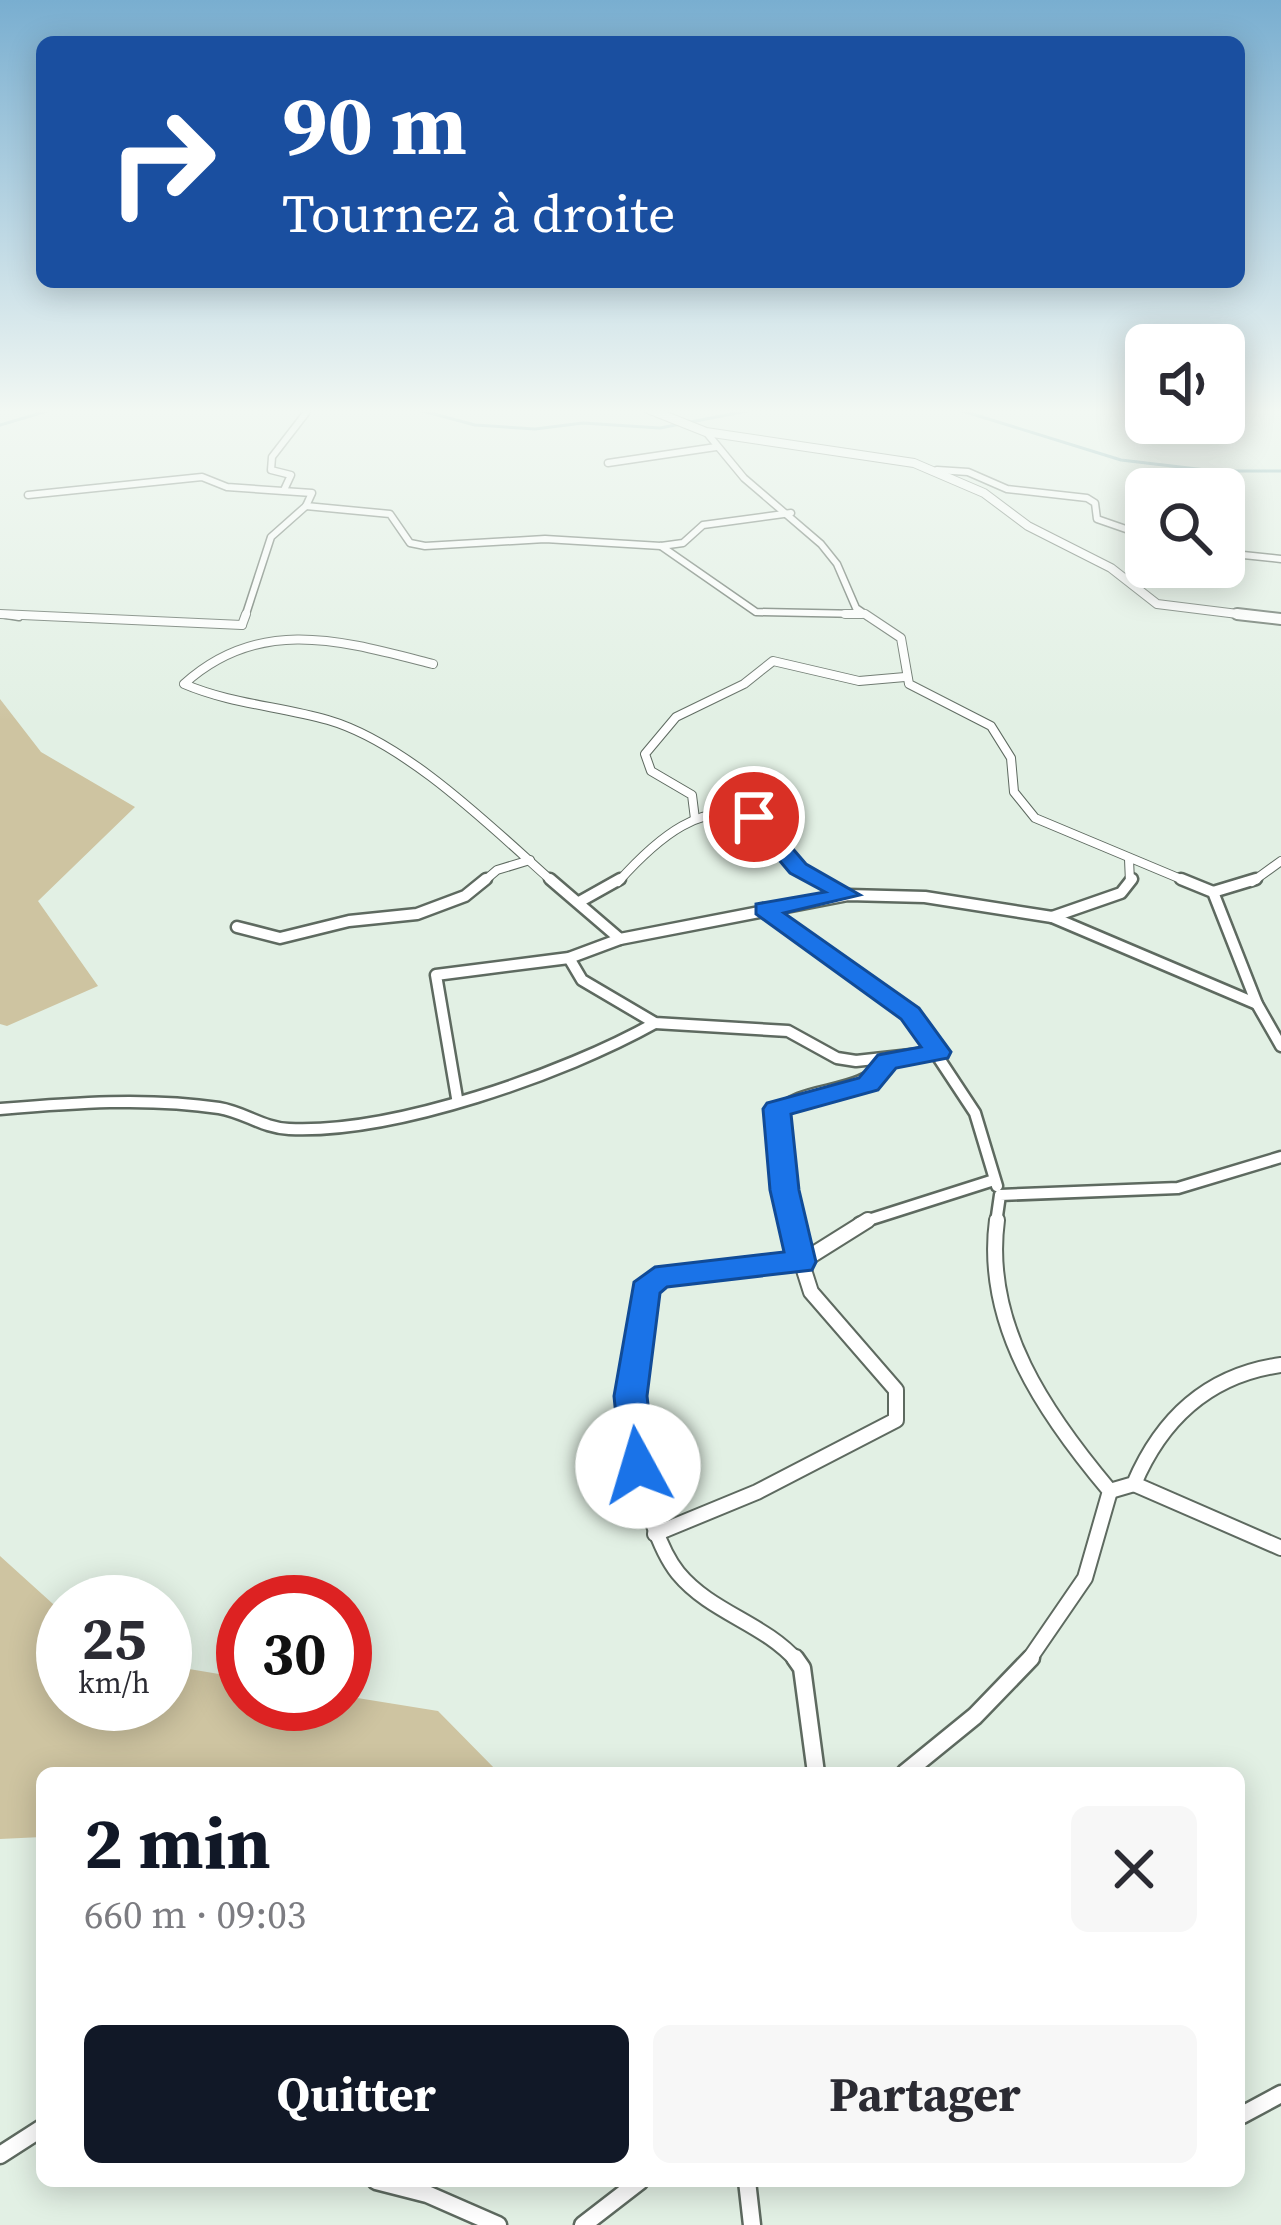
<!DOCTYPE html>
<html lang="fr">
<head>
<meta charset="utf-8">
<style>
	body { margin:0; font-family:"Source Serif 4",serif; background:#f7f7f7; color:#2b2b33; height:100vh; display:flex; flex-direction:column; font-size:45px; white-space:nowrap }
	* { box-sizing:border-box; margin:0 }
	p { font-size:39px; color:#7c7c81 }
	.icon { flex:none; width:66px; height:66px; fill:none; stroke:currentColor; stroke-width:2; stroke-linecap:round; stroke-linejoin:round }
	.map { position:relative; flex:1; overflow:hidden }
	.side { position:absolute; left:36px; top:1767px; width:1209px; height:420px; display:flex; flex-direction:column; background:#fff; border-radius:18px; box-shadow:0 6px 30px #0003 }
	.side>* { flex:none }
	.top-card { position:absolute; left:36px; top:36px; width:1209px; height:252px; border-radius:18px; box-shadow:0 6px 30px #0003; background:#1a4fa0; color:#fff; overflow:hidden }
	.tools { position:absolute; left:1125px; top:324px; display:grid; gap:24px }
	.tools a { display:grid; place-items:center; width:120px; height:120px; border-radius:18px; background:#fff; box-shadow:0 6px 30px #0003; font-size:60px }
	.speed { position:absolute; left:36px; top:1575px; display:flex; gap:24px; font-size:60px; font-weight:700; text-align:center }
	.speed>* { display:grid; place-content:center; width:156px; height:156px; border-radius:50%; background:#fff; box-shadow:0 6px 30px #0003; line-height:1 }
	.speed small { font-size:30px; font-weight:400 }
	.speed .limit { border:18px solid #d22; background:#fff; color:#111 }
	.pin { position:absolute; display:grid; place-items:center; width:102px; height:102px; color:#fff; margin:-51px; border:6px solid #fff; border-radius:50%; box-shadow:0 3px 12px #0007 }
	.me { position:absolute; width:132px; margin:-66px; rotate:354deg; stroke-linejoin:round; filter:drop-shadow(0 0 9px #0008) }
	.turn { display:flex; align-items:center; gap:42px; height:252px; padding:0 48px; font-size:54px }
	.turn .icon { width:156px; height:156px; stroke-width:2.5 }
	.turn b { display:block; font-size:84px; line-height:102px }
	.round { display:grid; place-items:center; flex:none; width:126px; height:126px; border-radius:18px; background:#f7f7f7 }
	.summary { display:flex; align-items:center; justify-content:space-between; height:204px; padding:0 48px }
	h1 { font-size:72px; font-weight:700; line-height:90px; color:#111827 }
	.cta { display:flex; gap:24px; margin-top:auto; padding:24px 48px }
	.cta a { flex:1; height:138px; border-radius:18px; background:#111827; color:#fff; font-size:48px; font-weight:700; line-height:138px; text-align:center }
	.cta a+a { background:#f7f7f7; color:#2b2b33 }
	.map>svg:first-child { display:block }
	.green { fill:#cec4a1 }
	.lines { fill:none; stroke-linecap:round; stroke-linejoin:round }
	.stream { stroke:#72a6ad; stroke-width:3 }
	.minor-far4-casing { stroke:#5e6a60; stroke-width:9 }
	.minor-far3-casing { stroke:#5e6a60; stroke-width:10 }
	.minor-far2-casing { stroke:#5e6a60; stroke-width:15 }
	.minor-far1-casing { stroke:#5e6a60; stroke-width:18 }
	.minor-casing { stroke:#5e6a60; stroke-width:21 }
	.tertiary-far1-casing { stroke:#5e6a60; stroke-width:10 }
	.tertiary-casing { stroke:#5e6a60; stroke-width:14 }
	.minor-far4 { stroke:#fff; stroke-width:6 }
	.minor-far3 { stroke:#fff; stroke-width:8 }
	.minor-far2 { stroke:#fff; stroke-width:10 }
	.minor-far1 { stroke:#fff; stroke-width:14 }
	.minor { stroke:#fff; stroke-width:16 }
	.tertiary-far1 { stroke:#fff; stroke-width:8 }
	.tertiary { stroke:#fff; stroke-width:10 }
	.route { fill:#1a73e8; stroke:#114b97; stroke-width:3 }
</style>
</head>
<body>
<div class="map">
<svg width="1281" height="2225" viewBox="0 0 1281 2225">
	<rect width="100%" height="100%" fill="#e2f0e4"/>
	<!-- green -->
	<g class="green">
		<polygon points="0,699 41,752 135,807 38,901 98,986 7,1026 0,1024"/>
		<polygon points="0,1556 63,1613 63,1704 165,1704 165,1665 243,1678 243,1704 345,1704 345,1696 438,1711 499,1773 42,1773 42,1837 0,1839"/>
	</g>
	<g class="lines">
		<!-- stream -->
		<g class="stream">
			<polyline points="415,409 475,425 535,429 583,423 660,428 757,409"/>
			<polyline points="956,409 1121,460 1214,471 1281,471"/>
			<polyline points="0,425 54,409"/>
		</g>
		<defs>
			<g id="minor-far4">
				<polyline points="706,432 744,478 821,544 837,564 856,608 869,617"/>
				<polyline points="608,463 716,447"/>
				<polyline points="937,470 968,472 1007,489 1087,498 1095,503 1097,519 1146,536"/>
				<polyline points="284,490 291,475 271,470 272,457 306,413"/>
				<polyline points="28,495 202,477 227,487 312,493 306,506 271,537 245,617"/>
				<polyline points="306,506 390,514 410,543 425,546 545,539 661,546 683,543 703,525 791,513"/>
				<polyline points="661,546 756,612 862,614"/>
				<polyline points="1224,553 1281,559"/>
				<polyline points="0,614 19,617"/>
			</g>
			<g id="minor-far3">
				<polyline points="0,614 242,625"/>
				<polyline points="845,614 862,614"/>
				<polyline points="865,614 901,638 909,684 991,726 1011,758 1014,792 1035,818 1188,882"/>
				<polyline points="242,625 246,614"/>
				<path d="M433,664C343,641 260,615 184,684C231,704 279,706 328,720C407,743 492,828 553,882"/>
				<polyline points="695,819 692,795 651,771 645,754 676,717 744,684 773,661 859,681 905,677"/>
				<polyline points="1129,859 1130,882"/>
				<polyline points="483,882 497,870 530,860"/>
				<path d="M618,882C652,844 707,790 762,824C785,839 791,864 823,882"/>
				<polyline points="1252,882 1281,861"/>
			</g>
			<g id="minor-far2">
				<polyline points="550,879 620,939 848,895 925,897 1052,917 1121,893 1132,879"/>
				<polyline points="817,879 845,894"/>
				<polyline points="1181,879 1213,892 1257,1004 1281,1046"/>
				<polyline points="1213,892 1256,879"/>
				<polyline points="579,902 620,879"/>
				<polyline points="764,909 909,1013 975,1113 997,1186"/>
				<polyline points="1052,917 1257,1004"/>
				<polyline points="237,927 280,938 349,921 417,914 465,896 486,879"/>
				<polyline points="569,958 582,980 655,1023 788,1031 837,1058 856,1061 938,1052"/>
				<polyline points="457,1098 436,975 569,958 620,939"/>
				<path d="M0,1109C72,1103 147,1097 219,1108C244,1112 263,1128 289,1129C393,1134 564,1074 655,1023"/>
				<path d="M789,1223L774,1116C804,1082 856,1099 887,1061"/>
				<polyline points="859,1223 994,1180"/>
				<polyline points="996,1223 1000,1195 1178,1188 1281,1157"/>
			</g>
			<g id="minor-far1">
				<path d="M997,1220C983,1325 1046,1415 1110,1491L1085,1578L1028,1661"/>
				<polyline points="1134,1484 1281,1548"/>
				<path d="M1110,1491L1134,1484C1162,1418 1209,1375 1281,1365"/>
				<polyline points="655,1534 757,1492 896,1420 896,1390 811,1292 788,1220"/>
				<path d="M797,1661C764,1623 711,1613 678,1573C634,1518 609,1334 655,1278L801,1262L868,1220"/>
			</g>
			<g id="minor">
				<polyline points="795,1658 802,1668 816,1773"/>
				<polyline points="905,1773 975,1716 1031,1658"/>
				<polyline points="1242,2115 1281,2094"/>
				<polyline points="0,2155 42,2128"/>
				<polyline points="376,2181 427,2194 498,2225"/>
				<polyline points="747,2181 752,2225"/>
				<polyline points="583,2225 640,2181"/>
			</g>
			<polyline id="tertiary-far1" points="648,409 706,432 914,463 984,493 1028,526 1111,568 1157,604 1262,617"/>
			<polyline id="tertiary" points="1237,614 1281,619"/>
		</defs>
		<!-- minor-far4 casing -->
		<use href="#minor-far4" class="minor-far4-casing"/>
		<!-- minor-far3 casing -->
		<use href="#minor-far3" class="minor-far3-casing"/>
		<!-- minor-far2 casing -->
		<use href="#minor-far2" class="minor-far2-casing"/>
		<!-- minor-far1 casing -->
		<use href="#minor-far1" class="minor-far1-casing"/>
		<!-- minor casing -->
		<use href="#minor" class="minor-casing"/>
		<!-- tertiary-far1 casing -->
		<use href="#tertiary-far1" class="tertiary-far1-casing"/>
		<!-- tertiary casing -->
		<use href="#tertiary" class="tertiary-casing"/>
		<!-- minor-far4 -->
		<use href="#minor-far4" class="minor-far4"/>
		<!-- minor-far3 -->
		<use href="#minor-far3" class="minor-far3"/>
		<!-- minor-far2 -->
		<use href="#minor-far2" class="minor-far2"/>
		<!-- minor-far1 -->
		<use href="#minor-far1" class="minor-far1"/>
		<!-- minor -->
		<use href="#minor" class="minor"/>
		<!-- tertiary-far1 -->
		<use href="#tertiary-far1" class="tertiary-far1"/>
		<!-- tertiary -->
		<use href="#tertiary" class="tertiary"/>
	</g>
	<!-- sky -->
	<linearGradient id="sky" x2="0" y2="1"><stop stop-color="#79aed0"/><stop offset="0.57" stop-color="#f2f8f3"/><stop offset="1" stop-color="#f2f8f3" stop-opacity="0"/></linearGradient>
	<rect width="1281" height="721" fill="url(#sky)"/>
	<!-- route -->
	<polygon class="route" points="747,813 762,813 806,864 860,895 784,913 919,1008 951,1052 948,1058 896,1068 878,1090 791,1114 799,1190 816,1262 812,1270 667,1287 660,1293 647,1396 655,1466 650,1476 626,1476 621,1466 614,1396 634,1282 655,1267 784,1252 770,1190 763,1109 767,1103 859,1078 878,1055 921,1047 901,1019 756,914 756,904 825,892 790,873 747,822"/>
</svg>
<div class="tools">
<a><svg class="icon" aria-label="sound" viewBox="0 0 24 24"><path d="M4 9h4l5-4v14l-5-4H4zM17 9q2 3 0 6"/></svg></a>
<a><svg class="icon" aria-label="search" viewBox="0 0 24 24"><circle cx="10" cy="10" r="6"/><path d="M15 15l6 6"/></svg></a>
</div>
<div class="speed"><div>25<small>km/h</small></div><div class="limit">30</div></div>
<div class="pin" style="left:754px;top:817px;background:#d93025"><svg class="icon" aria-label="arrive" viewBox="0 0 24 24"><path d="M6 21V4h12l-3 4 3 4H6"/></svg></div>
<svg class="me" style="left:638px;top:1466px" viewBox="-20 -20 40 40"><circle r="19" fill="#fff"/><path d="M0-13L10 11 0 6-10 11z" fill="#1a73e8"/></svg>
<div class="top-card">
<div class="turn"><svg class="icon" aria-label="right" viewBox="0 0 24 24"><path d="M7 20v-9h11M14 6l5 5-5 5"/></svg><div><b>90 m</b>Tournez à droite</div></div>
</div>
<section class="side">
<div class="summary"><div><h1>2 min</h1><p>660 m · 09:03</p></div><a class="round"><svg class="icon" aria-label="close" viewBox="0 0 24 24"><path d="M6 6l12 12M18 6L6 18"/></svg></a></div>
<div class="cta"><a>Quitter</a><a>Partager</a></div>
</section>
</div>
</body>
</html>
